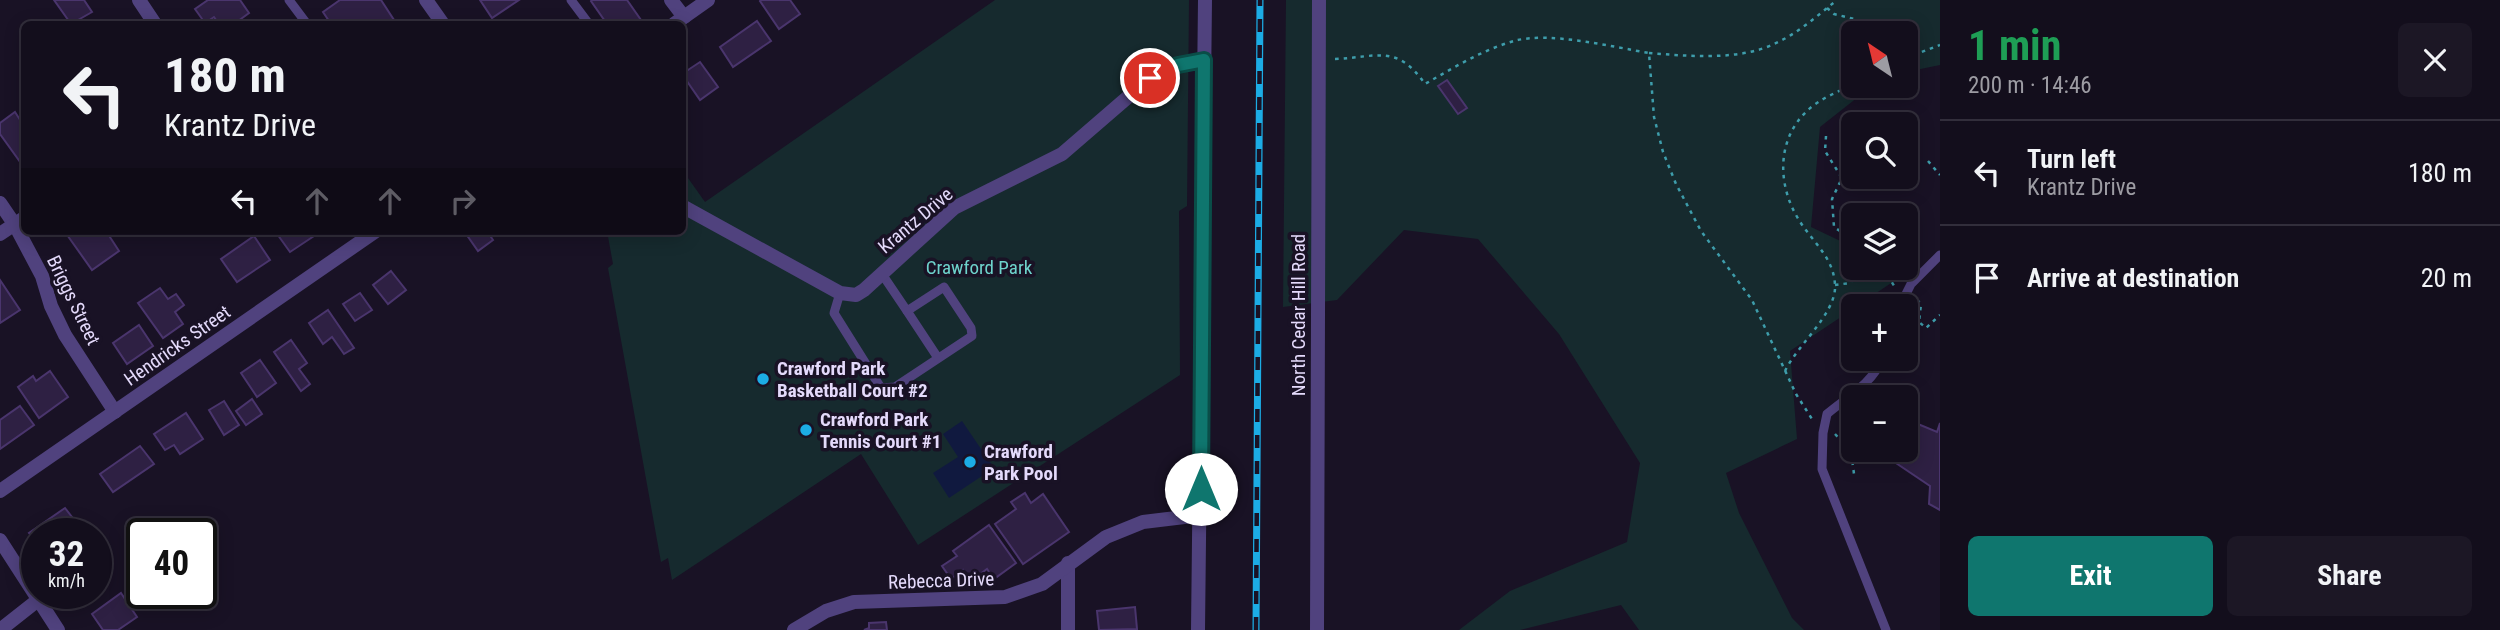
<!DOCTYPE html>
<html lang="en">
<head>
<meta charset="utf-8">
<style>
	body { margin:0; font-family:"Roboto Condensed",sans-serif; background:#1c1725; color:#f1f3f6; height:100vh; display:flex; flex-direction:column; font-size:26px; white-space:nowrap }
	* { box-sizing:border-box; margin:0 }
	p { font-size:23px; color:#9d9ca3 }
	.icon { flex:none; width:38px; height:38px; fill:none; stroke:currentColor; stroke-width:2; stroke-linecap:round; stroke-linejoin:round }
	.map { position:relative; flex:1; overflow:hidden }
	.panel { display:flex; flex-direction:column; background:#130e1c; width:560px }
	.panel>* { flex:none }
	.top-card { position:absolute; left:21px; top:21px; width:665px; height:214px; border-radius:10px; box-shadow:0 4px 18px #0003,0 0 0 2px #322e3b; background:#130e1c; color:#f1f3f6; overflow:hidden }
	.needle { width:46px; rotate:325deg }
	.buttons { position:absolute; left:1841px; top:21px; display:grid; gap:14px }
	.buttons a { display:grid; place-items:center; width:77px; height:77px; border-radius:10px; background:#130e1c; box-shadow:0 4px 18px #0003,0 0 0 2px #322e3b; font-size:35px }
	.speed { position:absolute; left:21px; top:518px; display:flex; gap:14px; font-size:35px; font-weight:700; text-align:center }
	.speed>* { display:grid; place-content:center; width:91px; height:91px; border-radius:50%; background:#130e1c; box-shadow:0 4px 18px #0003,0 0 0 2px #322e3b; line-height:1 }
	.speed small { font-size:18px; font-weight:400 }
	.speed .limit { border:4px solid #111; border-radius:10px; background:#fff; color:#111 }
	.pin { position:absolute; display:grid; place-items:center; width:60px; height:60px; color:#fff; margin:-30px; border:4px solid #fff; border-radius:50%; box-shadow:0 2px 7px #0007 }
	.me { position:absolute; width:77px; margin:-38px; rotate:0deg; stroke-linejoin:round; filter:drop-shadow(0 0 5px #0008) }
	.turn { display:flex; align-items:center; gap:24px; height:147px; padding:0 28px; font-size:32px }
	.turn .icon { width:91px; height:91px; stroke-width:2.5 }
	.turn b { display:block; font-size:49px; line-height:60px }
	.lanes { display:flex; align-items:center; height:66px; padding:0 28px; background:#0003; justify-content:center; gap:35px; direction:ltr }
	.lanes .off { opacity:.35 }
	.round { display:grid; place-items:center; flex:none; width:74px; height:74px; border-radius:10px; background:#1c1725 }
	.summary { display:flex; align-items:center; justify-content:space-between; height:119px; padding:0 28px }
	h1 { font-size:42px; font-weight:700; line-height:52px; color:#1e9e55 }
	.cta { display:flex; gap:14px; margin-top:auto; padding:14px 28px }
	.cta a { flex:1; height:80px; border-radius:10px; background:#0f766e; color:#fff; font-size:28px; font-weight:700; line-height:80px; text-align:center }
	.cta a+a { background:#1c1725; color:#f1f3f6 }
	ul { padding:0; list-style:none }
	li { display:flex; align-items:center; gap:21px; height:105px; padding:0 28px; border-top:2px solid #322e3b }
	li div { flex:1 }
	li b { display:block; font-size:26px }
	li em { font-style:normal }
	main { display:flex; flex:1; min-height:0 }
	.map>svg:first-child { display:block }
	.green { fill:#162a2e }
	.water { fill:#10193f }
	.building { fill:#2e2043; stroke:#4a356d; stroke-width:2 }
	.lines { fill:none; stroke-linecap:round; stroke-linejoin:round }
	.path { stroke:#3e9dab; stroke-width:2.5; stroke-dasharray:3.5 5; stroke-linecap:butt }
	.service { stroke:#50427e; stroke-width:9 }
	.minor { stroke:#50427e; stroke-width:14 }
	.tertiary { stroke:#50427e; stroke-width:14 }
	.rail-casing { stroke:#1cace5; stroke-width:7 }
	.rail { stroke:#191225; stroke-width:4.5; stroke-dasharray:13; stroke-linecap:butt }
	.route-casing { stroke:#0a4d48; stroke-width:18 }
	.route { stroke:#0f766e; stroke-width:12 }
	.poi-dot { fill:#1cace5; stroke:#191225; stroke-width:2.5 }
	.labels { text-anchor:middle; stroke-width:7; stroke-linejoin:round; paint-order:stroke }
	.street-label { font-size:19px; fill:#e4dafb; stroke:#191225 }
	.park-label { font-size:19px; fill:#6ed3cc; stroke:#191225 }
	.poi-label { font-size:19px; font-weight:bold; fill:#e4dafb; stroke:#191225; text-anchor:start }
</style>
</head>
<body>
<main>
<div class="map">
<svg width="1940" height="630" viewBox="0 0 1940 630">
	<rect width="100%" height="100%" fill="#191225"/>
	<!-- green -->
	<g class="green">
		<polygon points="995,0 1189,0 1187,206 1179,211 1180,375 918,545 861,454 672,580 668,558 661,562 608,268 613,264 607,231 682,231 683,171 705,202"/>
		<polygon points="1286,0 1940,0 1940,65 1906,72 1906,33 1853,33 1853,86 1872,86 1820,127 1811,227 1853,247 1853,268 1896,268 1906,273 1857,306 1853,306 1853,309 1790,351 1797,439 1726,473 1739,513 1792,618 1804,630 1639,630 1621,605 1520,630 1459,630 1510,591 1627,542 1640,463 1559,334 1478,239 1404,230 1337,300 1283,307"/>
	</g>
	<!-- water -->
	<polygon class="water" points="962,421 994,468 949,498 933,473 958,457 943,434"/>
	<!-- building -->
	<g class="building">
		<polygon points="54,0 84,0 92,12 71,24"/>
		<polygon points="208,0 240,0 249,13 234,24 219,24 214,17 205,23 195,9"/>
		<polygon points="340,0 381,0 394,20 387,24 331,24 323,12"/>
		<polygon points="480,0 519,0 492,18"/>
		<polygon points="592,0 627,0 641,20 635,24 607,24 591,1"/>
		<polygon points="761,0 790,0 800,14 779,29 760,1"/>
		<polygon points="757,21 771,41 733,67 720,47"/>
		<polygon points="700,62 718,87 700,100 682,74"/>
		<polygon points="1447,80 1467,108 1458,114 1438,86"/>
		<polygon points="15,112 24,126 24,165 23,166 0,134 0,123"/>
		<polygon points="106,231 119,251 92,270 65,232"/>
		<polygon points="275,231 315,231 317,234 290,252"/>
		<polygon points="464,231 487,231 493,240 478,251"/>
		<polygon points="254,236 270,260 237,282 221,259"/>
		<polygon points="391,271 406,290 388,304 373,285"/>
		<polygon points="0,280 20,310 0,323"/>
		<polygon points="160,288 168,299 176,294 184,305 175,312 183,324 163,338 138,303"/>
		<polygon points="360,293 372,310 355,321 343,304"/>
		<polygon points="328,310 354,348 344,354 332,337 323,344 309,323"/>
		<polygon points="139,325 153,346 127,364 113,343"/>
		<polygon points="291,340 307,363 299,369 310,384 301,391 274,352"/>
		<polygon points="260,360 276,383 257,397 241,373"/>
		<polygon points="50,371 68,397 39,418 18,387 33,376 36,381"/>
		<polygon points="252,399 262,414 246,425 236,411"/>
		<polygon points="224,401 239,425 224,435 209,410"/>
		<polygon points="20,406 34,425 0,449 0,420"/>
		<polygon points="186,413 203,439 180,454 174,445 165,450 154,434"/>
		<polygon points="1940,423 1940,510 1929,504 1930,486 1890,459 1897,450 1906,450 1906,439 1918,424 1937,432"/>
		<polygon points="140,446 154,464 113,492 100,474"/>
		<polygon points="1025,493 1031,503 1043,494 1069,532 1023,564 995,524 1016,509 1011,502"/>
		<polygon points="65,508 75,521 59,532 61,534 37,534 37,543 29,533"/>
		<polygon points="989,525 1016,563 994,579 987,569 971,581 963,570 951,579 942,566 957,556 953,551"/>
		<polygon points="121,593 137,617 118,630 103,630 92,614"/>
		<polygon points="1135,607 1137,629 1099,630 1097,611"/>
		<polygon points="886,622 887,630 864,630 869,628 869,623"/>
	</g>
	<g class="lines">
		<!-- path -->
		<g class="path">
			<polyline points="1827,8 1834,14 1858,20 1877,33"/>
			<path d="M1649,53C1688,56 1738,61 1774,44C1797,34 1817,16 1837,0"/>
			<polyline points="1906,58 1940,45"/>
			<path d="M1335,59C1378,57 1397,44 1425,84C1453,68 1482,50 1514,41C1549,31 1613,47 1649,53L1654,117L1663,152L1676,184L1701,231L1752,300L1796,394L1812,419"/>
			<polyline points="1826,136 1825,151 1842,178 1832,199 1834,227 1853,240"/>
			<polyline points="1928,161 1940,175"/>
			<polyline points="1883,268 1896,289"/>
			<polyline points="1835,285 1850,283 1860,268"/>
			<polyline points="1917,300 1921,304 1919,322 1926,328 1940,315"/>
			<path d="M1785,371C1797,346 1833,316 1835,289C1836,257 1810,241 1796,215C1777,181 1778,138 1807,111C1819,99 1838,92 1853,84"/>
			<polyline points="1835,434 1851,451 1854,474"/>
		</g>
		<!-- service -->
		<g class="service">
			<polyline points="289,0 307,24"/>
			<polyline points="571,0 589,24"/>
			<polyline points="840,293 834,313 881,388 895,387 972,336 971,328 944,287 907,311 882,274"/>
			<polyline points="1900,306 1911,284 1940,255"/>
			<polyline points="907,311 938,358"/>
			<path d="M1882,359C1872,384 1847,397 1827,414L1823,433L1822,469L1886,630"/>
		</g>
		<!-- minor -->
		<g class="minor">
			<polyline points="139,0 155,24"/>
			<polyline points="426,0 443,24"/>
			<polyline points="671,0 684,17"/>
			<polyline points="674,24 708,0"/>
			<polyline points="0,203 15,225 42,276 51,306 65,335 115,412"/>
			<polyline points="682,206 840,293 856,295 864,290 954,208 1062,154 1150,78 1178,65 1204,60"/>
			<polyline points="0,234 24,218"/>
			<polyline points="0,491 376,231"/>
			<polyline points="0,540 58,630"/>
			<polyline points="1068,563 1068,630"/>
			<polyline points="0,630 38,600"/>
			<polyline points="794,630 826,611 854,602 1005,597 1042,584 1106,537 1143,522 1201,515"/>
		</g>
		<!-- tertiary -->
		<g class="tertiary">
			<polyline points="1198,630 1205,0"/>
			<polyline points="1317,630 1319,0"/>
		</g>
		<defs>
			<polyline id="rail" points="1256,630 1260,0"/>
		</defs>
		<!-- rail casing -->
		<use href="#rail" class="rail-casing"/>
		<!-- rail -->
		<use href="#rail" class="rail"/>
	</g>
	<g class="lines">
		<defs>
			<polyline id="route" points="1150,78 1178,65 1204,60 1201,489"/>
		</defs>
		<!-- route casing -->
		<use href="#route" class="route-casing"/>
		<!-- route -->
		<use href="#route" class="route"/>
	</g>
	<!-- markers -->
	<g class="poi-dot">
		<circle cx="763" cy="379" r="7"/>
		<circle cx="806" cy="430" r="7"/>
		<circle cx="970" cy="462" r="7"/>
	</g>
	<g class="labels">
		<!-- street labels -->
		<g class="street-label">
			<text transform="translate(915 220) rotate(-40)" y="7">Krantz Drive</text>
			<text transform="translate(74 300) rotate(64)" y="7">Briggs Street</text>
			<text transform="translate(1298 315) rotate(-90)" y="7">North Cedar Hill Road</text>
			<text transform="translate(177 345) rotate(-35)" y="7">Hendricks Street</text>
			<text transform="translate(941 580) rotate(-2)" y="7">Rebecca Drive</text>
		</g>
		<!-- park labels -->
		<g class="park-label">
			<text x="979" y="274">Crawford Park</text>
		</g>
		<!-- poi labels -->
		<g class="poi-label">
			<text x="777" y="375">Crawford Park<tspan x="777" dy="22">Basketball Court #2</tspan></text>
			<text x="820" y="426">Crawford Park<tspan x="820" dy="22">Tennis Court #1</tspan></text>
			<text x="984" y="458">Crawford<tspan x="984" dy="22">Park Pool</tspan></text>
		</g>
	</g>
</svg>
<div class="buttons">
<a><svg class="needle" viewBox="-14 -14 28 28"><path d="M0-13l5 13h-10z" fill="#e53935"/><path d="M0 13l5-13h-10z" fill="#9d9ca3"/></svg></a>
<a><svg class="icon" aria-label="search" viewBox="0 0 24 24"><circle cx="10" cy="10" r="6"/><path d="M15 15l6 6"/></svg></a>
<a><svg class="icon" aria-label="layers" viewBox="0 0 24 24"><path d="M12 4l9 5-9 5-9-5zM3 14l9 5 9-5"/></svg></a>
<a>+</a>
<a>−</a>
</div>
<div class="speed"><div>32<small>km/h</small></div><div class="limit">40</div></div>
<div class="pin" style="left:1150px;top:78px;background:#d93025"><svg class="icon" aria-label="arrive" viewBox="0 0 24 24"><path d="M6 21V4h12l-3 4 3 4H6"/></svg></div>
<svg class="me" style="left:1201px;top:489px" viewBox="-20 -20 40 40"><circle r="19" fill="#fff"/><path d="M0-13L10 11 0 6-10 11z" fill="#0f766e"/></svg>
<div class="top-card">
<div class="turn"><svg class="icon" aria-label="left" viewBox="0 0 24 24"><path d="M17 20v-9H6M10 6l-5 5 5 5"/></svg><div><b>180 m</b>Krantz Drive</div></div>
<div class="lanes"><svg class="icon" aria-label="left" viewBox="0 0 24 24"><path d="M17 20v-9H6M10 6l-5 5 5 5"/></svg><svg class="icon off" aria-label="ahead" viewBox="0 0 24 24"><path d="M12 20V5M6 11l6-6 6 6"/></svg><svg class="icon off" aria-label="ahead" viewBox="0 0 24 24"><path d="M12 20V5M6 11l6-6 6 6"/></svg><svg class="icon off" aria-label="right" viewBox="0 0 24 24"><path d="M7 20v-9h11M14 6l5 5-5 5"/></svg></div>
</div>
</div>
<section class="panel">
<div class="summary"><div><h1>1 min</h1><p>200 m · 14:46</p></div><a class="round"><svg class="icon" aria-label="close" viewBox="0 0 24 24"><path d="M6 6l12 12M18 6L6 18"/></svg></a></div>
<ul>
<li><svg class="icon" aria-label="left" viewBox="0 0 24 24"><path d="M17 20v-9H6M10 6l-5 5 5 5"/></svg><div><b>Turn left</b><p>Krantz Drive</p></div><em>180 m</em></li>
<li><svg class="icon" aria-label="arrive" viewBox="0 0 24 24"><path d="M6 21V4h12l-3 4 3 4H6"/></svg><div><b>Arrive at destination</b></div><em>20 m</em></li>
</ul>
<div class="cta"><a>Exit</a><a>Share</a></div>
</section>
</main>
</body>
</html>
